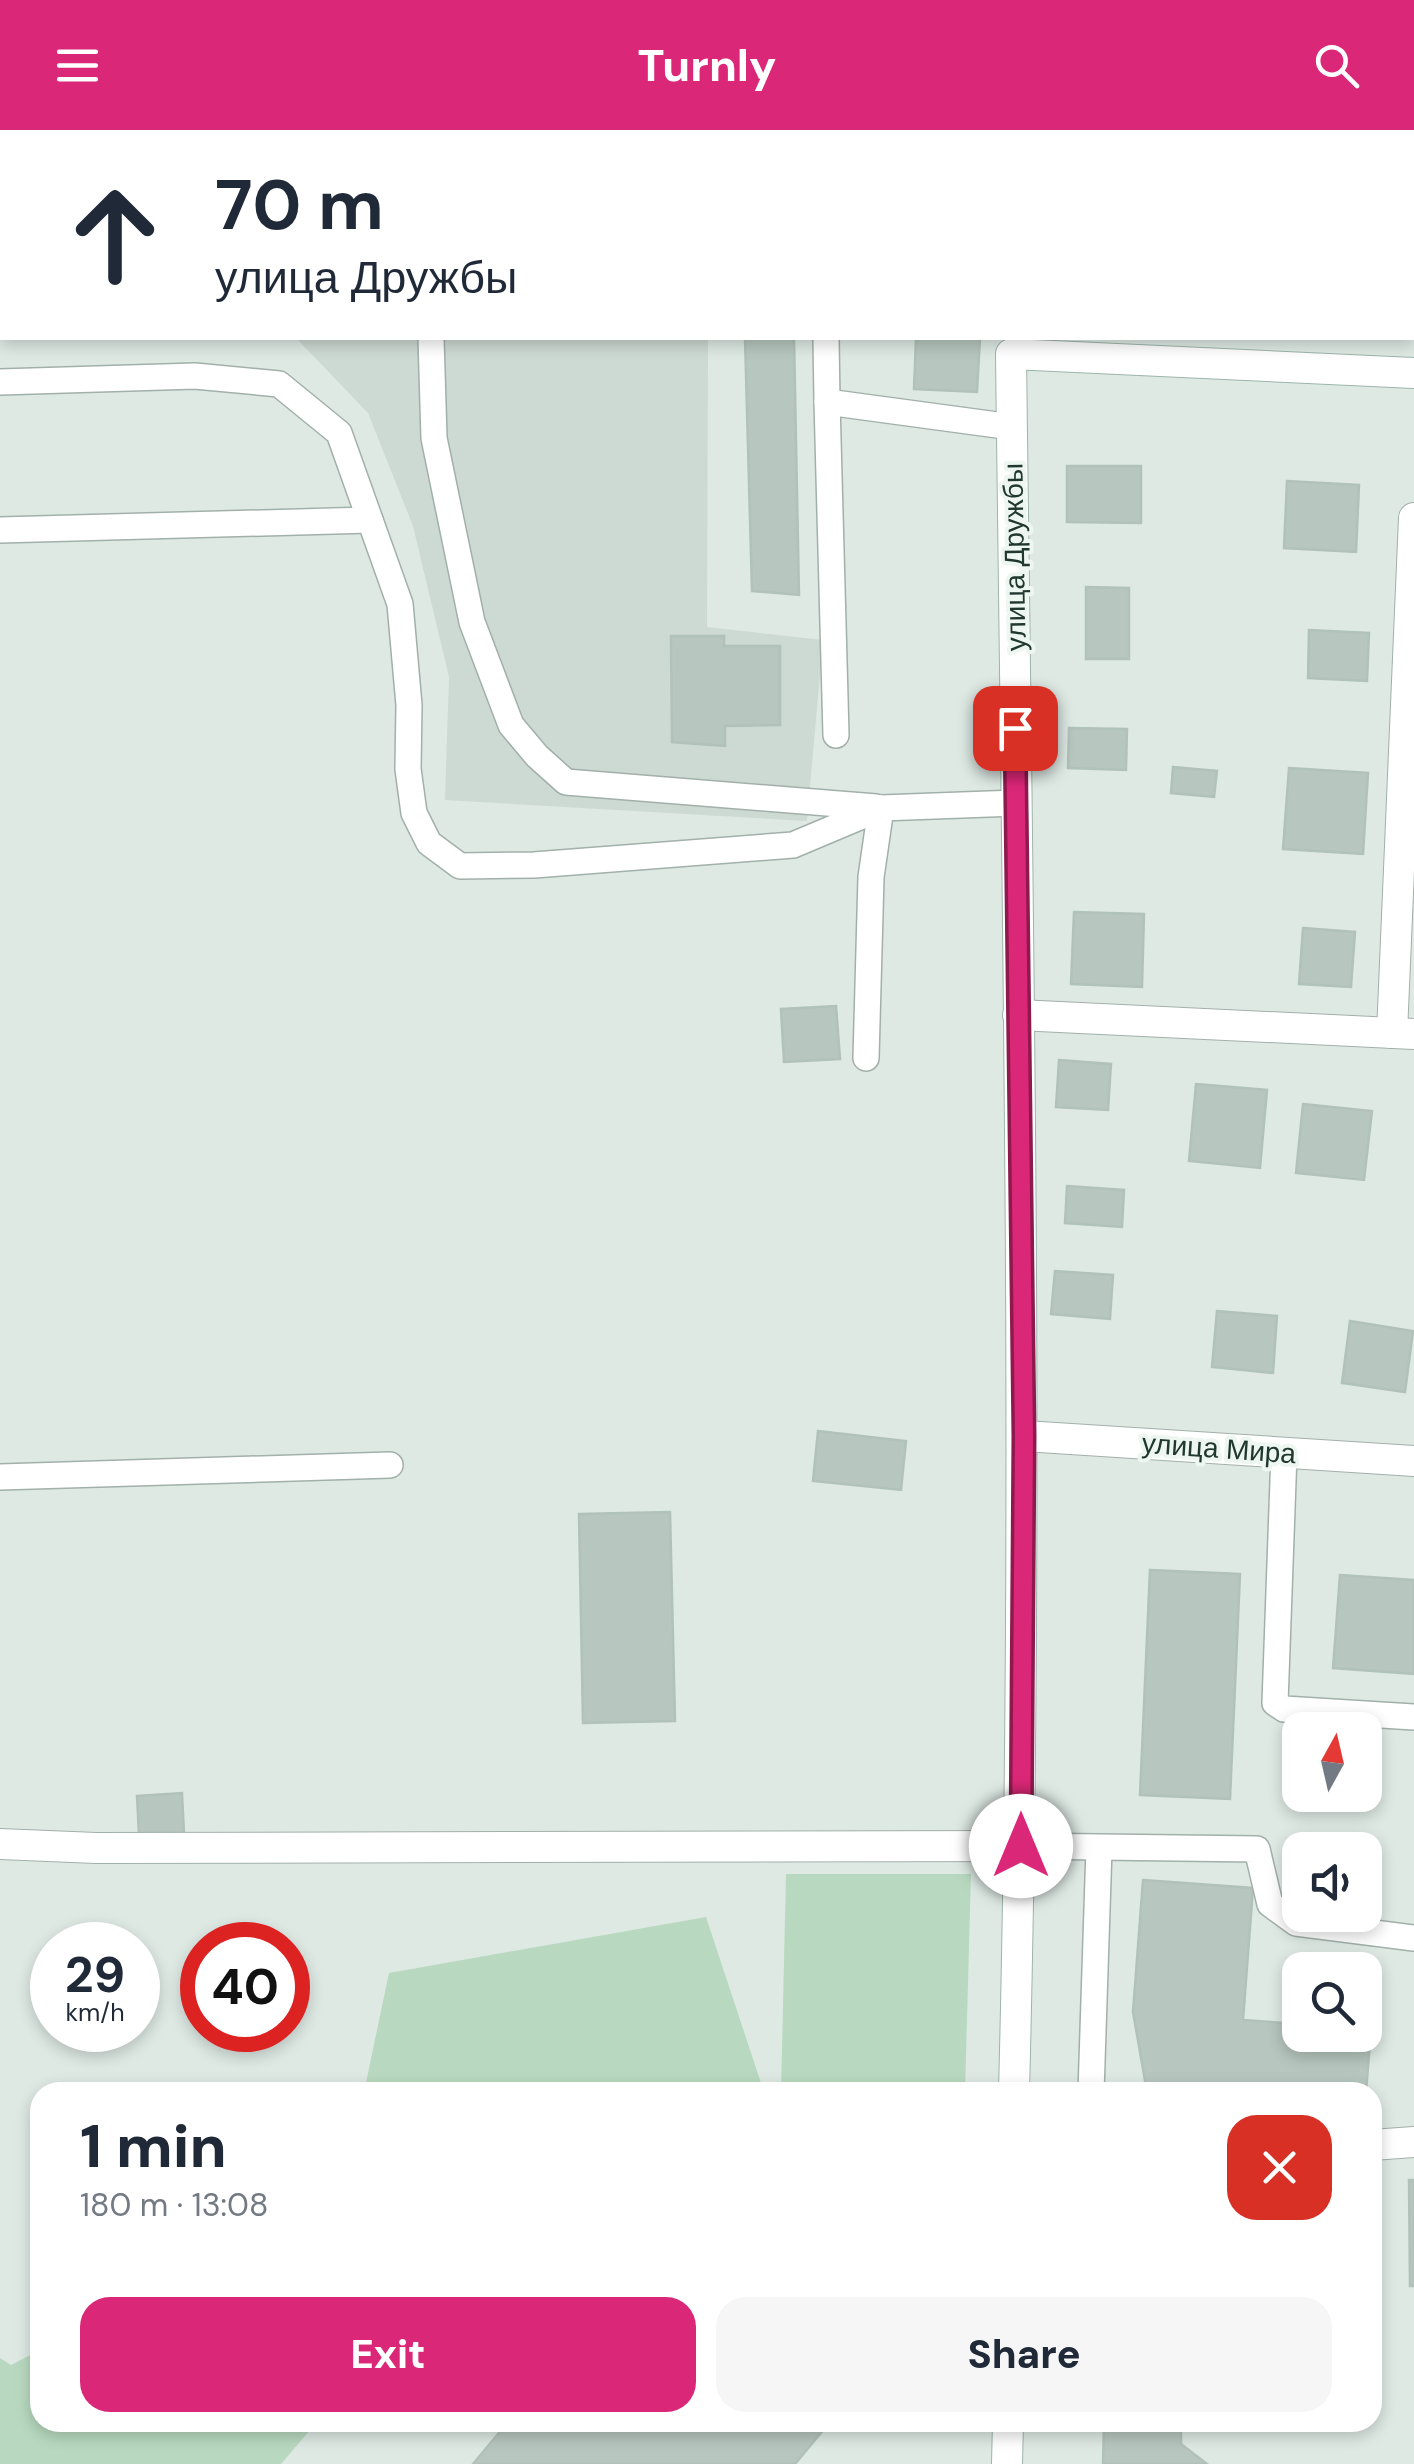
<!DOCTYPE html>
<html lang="en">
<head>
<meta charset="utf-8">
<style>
	body { margin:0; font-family:"DM Sans",sans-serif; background:#f6f6f7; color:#1f2937; height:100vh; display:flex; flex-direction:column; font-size:38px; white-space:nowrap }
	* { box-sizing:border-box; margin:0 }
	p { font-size:32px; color:#747a83 }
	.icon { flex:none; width:55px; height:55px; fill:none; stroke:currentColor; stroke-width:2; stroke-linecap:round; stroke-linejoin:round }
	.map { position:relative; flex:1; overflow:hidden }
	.details { position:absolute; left:30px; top:1952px; width:1352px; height:350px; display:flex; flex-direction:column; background:#fff; border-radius:30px; box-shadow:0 5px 15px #0003 }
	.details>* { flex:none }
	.top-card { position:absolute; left:0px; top:0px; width:1415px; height:210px; box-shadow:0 5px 15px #0003; background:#fff; color:#1f2937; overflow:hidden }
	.needle { width:65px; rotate:8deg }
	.fabs { position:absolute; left:1282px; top:1582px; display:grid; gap:20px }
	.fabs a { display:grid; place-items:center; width:100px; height:100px; border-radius:20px; background:#fff; box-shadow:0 5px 15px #0003; font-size:50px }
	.speed { position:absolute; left:30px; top:1792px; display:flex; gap:20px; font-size:50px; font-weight:700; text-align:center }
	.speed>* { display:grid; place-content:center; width:130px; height:130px; border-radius:50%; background:#fff; box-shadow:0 5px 15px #0003; line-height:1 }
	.speed small { font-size:25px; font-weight:400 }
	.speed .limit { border:15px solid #d22; background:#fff; color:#111 }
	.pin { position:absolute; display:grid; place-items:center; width:85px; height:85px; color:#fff; margin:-42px; border-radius:20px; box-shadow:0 5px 15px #0006 }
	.me { position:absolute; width:110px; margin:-55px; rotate:0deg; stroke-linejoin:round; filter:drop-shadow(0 0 8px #0008) }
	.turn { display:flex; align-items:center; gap:35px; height:210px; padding:0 50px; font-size:45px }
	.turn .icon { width:130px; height:130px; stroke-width:2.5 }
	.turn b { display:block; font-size:70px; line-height:85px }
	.round { display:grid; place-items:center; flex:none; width:105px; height:105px; border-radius:30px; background:#f6f6f7 }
	.overview { display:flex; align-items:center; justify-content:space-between; height:170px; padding:0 50px }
	h1 { font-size:60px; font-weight:800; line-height:75px }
	.button { display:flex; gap:20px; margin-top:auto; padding:20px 50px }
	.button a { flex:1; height:115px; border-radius:30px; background:#db2777; color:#fff; font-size:40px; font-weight:800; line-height:115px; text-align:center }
	.button a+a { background:#f6f6f7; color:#1f2937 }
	header { display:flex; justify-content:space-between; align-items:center; height:130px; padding:0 50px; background:#db2777; color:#fff; font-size:45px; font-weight:800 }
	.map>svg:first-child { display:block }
	.built { fill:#cdd9d3 }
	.green { fill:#b8d9bf }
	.building { fill:#b7c6bf; stroke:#b1c2ba; stroke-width:2.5 }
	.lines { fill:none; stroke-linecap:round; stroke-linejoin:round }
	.lane-casing { stroke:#a2b0aa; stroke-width:28 }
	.street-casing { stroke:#a2b0aa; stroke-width:32 }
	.secondary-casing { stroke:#9eb4ab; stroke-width:32 }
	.lane { stroke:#fff; stroke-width:25 }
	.street { stroke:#fff; stroke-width:30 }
	.secondary { stroke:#fff; stroke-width:30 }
	.route-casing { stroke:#8e194d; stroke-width:25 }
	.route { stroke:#db2777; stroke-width:18 }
	.labels { text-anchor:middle; stroke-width:8; stroke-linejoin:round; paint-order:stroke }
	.street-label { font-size:28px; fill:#213830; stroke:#eef6f2 }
</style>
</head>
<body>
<header><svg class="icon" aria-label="menu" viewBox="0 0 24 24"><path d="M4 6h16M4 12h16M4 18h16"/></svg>Turnly<svg class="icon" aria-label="search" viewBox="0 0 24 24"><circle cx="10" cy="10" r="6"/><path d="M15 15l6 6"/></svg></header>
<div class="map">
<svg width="1414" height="2334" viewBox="0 0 1414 2334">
	<rect width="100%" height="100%" fill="#dee9e4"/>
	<!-- built -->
	<g class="built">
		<polygon points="0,0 709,0 2,2 0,200"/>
		<polygon points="296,208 708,208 707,497 823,510 807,691 445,670 449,547 413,396 368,283"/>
	</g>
	<!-- green -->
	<g class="green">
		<polygon points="786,1744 971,1744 965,1962 781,1962"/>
		<polygon points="706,1787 764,1962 364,1962 389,1843"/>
		<polygon points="40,2220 40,2292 316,2293 281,2334 0,2334 0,2228 11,2235"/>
	</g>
	<!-- building -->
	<g class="building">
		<polygon points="0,0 356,0 356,2 2,2 0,113"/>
		<polygon points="745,208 794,208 799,465 752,461"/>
		<polygon points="916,208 980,208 977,262 914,259"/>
		<polygon points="1067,336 1141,336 1141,393 1067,392"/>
		<polygon points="1287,351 1359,355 1356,422 1284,418"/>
		<polygon points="1086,457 1129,458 1129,529 1086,529"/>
		<polygon points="1309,500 1369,503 1367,551 1308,548"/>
		<polygon points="671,506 724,506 724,516 780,516 780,595 725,596 725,616 672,612"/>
		<polygon points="1069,598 1127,599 1126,640 1068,638"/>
		<polygon points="1173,637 1217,641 1214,667 1171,663"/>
		<polygon points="1289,638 1368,643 1363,724 1283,719"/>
		<polygon points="1074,782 1144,784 1142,857 1071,854"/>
		<polygon points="1303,798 1355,802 1351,857 1299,854"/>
		<polygon points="836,876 840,929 784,932 781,879"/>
		<polygon points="1059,930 1111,934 1108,980 1056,977"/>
		<polygon points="1196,954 1267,960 1260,1038 1189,1031"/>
		<polygon points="1303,974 1372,981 1364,1050 1296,1043"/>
		<polygon points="1067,1056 1124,1060 1122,1097 1065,1093"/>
		<polygon points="1055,1141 1113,1145 1110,1189 1051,1184"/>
		<polygon points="1217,1181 1277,1186 1273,1243 1212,1237"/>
		<polygon points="1350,1191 1413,1201 1405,1262 1342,1253"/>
		<polygon points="818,1301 906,1311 901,1360 813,1351"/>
		<polygon points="670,1382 675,1591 583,1593 579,1384"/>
		<polygon points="1150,1440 1240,1444 1230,1669 1140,1665"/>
		<polygon points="1340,1445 1414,1450 1414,1544 1333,1538"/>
		<polygon points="182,1663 184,1704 139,1706 137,1666"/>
		<polygon points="1143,1750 1253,1758 1243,1890 1300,1894 1300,1905 1365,1905 1365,1899 1371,1900 1366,1962 1147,1962 1133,1882"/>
		<polygon points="1409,2050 1414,2050 1414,2156 1410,2156"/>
		<polygon points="508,2292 830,2292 795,2334 473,2334"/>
		<polygon points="1104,2292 1181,2292 1181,2314 1207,2334 1103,2334"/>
	</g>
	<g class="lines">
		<defs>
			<g id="lane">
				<polyline points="424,0 424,2"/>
				<polyline points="820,0 820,2"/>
				<polyline points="431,208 434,308 472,492 511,595 537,626 566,652 876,677"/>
				<polyline points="826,208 827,272"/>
				<polyline points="0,252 195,246 279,254 339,303 400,474 409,575 408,639 414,683 429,713 460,736 534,735 793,715 881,678"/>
				<polyline points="0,400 370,390"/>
				<polyline points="836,605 827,272 1012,297"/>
				<polyline points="866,928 871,747 881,678 1016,673"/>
				<polyline points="1284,1323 1275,1573 1284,1579 1414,1587"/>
				<polyline points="0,1347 390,1335"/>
				<polyline points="1021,1716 1257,1719 1270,1774 1296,1793 1414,1808"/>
				<polyline points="1091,1962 1099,1718"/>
			</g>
			<g id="street">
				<polyline points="1011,0 1011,2"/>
				<polyline points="1018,885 1414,904"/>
				<polyline points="1392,903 1414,388"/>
				<polyline points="1024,1306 1414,1331"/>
				<polyline points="0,1714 96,1718 1021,1716"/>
				<polyline points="1372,2015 1414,2012"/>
			</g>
			<g id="secondary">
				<path d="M1014,1962C1029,1383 1018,804 1011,224L1414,243"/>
				<polyline points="1007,2334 1008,2292"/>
			</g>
		</defs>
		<!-- lane casing -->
		<use href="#lane" class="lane-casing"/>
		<!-- street casing -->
		<use href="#street" class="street-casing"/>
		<!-- secondary casing -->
		<use href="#secondary" class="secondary-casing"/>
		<!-- lane -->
		<use href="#lane" class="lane"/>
		<!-- street -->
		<use href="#street" class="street"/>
		<!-- secondary -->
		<use href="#secondary" class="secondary"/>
	</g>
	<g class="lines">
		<defs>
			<polyline id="route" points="1015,598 1024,1306 1021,1716"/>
		</defs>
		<!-- route casing -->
		<use href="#route" class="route-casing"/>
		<!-- route -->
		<use href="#route" class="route"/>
	</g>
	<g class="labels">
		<!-- street labels -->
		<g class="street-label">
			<text transform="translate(1014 427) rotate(-91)" y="10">улица Дружбы</text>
			<text transform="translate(1219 1318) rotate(4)" y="10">улица Мира</text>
		</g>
	</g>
</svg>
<div class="fabs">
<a><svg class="needle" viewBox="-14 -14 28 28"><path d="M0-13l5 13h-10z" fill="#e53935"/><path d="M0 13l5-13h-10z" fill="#747a83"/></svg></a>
<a><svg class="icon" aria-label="sound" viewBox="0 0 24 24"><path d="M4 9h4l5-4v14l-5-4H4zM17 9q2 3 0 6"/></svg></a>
<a><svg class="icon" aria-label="search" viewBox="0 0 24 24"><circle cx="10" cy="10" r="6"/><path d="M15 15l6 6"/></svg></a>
</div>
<div class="speed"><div>29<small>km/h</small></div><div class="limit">40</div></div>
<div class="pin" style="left:1015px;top:598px;background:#d93025"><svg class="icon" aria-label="arrive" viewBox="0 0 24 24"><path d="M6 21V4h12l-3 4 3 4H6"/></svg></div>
<svg class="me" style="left:1021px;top:1716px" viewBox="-20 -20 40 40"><circle r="19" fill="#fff"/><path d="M0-13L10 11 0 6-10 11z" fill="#db2777"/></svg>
<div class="top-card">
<div class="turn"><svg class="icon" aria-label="ahead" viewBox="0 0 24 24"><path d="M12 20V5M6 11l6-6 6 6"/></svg><div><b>70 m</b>улица Дружбы</div></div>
</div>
<section class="details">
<div class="overview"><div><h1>1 min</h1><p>180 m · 13:08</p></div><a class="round" style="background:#d93025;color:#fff"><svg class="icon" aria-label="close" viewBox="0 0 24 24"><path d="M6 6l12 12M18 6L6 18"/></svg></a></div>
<div class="button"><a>Exit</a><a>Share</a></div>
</section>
</div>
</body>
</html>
